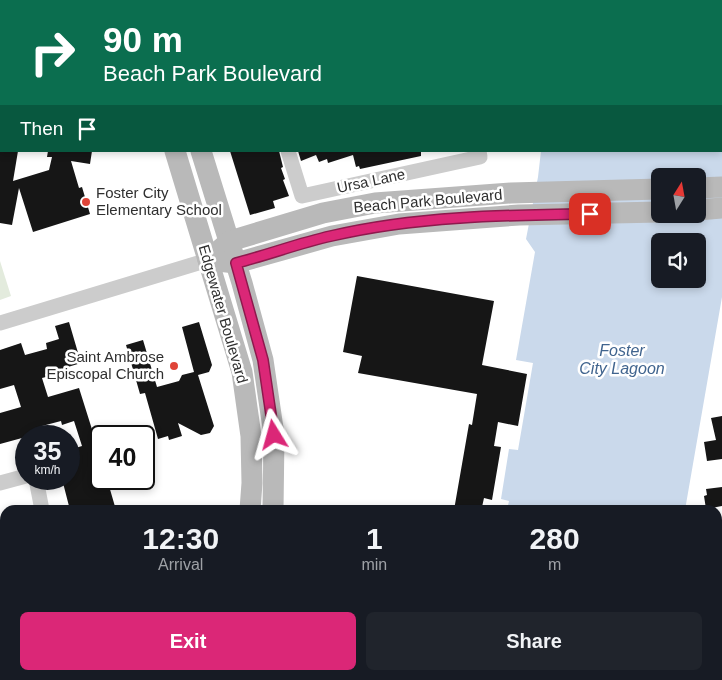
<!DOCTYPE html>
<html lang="en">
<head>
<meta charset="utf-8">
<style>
	body { margin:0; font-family:Helvetica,sans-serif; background:#20242c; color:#f1f3f6; height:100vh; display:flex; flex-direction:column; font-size:19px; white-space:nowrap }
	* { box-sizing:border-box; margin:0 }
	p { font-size:16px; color:#9ea1a6 }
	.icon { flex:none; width:28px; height:28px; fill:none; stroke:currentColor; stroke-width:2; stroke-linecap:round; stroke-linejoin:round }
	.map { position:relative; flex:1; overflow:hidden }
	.details { position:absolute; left:0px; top:505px; width:722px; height:175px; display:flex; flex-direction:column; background:#171b24; border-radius:15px 15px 0 0; box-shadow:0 2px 8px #0003 }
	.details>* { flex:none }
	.guide { position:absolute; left:0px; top:0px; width:722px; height:152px; box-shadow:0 2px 8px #0003; background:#0b6e4f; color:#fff; overflow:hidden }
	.needle { width:32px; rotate:11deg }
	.fabs { position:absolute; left:651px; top:168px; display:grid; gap:10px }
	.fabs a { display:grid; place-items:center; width:55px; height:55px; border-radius:8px; background:#171b24; box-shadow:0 2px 8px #0003; font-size:25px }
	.speed { position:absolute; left:15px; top:425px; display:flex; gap:10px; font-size:25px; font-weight:700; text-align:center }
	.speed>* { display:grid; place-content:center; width:65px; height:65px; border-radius:50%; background:#171b24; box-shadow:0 2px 8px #0003; line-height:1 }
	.speed small { font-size:12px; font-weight:400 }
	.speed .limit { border:2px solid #111; border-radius:8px; background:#fff; color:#111 }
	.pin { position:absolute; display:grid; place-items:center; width:42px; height:42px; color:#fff; margin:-21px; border-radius:10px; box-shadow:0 2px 8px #0006 }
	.me { position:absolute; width:55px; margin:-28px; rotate:352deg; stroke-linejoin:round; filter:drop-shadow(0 0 4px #0008) }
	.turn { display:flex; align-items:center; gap:18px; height:105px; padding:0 20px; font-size:22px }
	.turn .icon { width:65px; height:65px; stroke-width:2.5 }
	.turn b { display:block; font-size:35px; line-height:42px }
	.then { display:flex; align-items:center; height:48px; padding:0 20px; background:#0003; gap:10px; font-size:19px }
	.eta { display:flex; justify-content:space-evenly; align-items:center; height:85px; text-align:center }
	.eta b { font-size:30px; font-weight:700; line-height:35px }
	.button { display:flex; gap:10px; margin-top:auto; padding:10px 20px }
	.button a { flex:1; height:58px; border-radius:8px; background:#db2777; color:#fff; font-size:20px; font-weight:700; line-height:58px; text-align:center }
	.button a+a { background:#20242c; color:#f1f3f6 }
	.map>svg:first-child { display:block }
	.green { fill:#e3ebdd }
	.water { fill:#cad9eb; fill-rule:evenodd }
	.building { fill:#161616 }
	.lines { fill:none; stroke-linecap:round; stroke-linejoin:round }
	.street { stroke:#ccc; stroke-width:15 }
	.secondary { stroke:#b9b9b9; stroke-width:21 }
	.route-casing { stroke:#8e194d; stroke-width:12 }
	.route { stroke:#db2777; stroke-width:9 }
	.poi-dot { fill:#df4438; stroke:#fff; stroke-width:2 }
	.labels { text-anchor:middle; stroke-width:5; stroke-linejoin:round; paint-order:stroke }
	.street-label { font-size:15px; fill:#2f2f2f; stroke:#fff }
	.poi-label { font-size:15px; fill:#2f2f2f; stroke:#fff; text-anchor:start }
	.water-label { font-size:16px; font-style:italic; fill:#40648e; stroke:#fff }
</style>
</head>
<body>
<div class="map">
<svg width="722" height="680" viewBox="0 0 722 680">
	<rect width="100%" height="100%" fill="#fff"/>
	<!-- green -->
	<polygon class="green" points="0,261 11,296 0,300"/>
	<!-- water -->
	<g class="water">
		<path d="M442,0H722V297L685,510H507L509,501L501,499L509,449L518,450L533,363L516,360L535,252L526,239L538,177L541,151H721V1ZM660,176H698V214H660ZM660,241H698V279H660Z"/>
		<polygon points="478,675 656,675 655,680 477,680"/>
	</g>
	<!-- building -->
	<g class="building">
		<polygon points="0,151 18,151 13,181 49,170 52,157 47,157 48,151 92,151 90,164 71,161 79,188 82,187 90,214 33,232 19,188 12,225 0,223"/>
		<polygon points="230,151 279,151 283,167 281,168 285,179 283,180 289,196 273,201 275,208 250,215"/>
		<polygon points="298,151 421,151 421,156 360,169 359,166 356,167 353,155 328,163 327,159 319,162 316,155 301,161"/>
		<polygon points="357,276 494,301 482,365 527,374 518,426 498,422 494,446 501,447 492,500 484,498 482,507 473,506 473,510 454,510 469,424 472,425 477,394 358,373 362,356 343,352"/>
		<polygon points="69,322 81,363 45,374 46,377 42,378 48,397 79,388 101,458 101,479 107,479 116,510 70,510 62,479 69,479 69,450 82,446 74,421 62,425 61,421 42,426 44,432 0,444 0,413 21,407 14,385 0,389 0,350 21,343 25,355 47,349 46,343 59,339 55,326"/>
		<polygon points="199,322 212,365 209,372 198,375 214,426 210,433 201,435 178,423 182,436 169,440 168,436 158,439 145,393 140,394 126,345 143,340 157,387 179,381 182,375 194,372 182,327"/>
		<polygon points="722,416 722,459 707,461 704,442 716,440 711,418"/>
		<polygon points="722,487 722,506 706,509 704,496 707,495 706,489"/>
	</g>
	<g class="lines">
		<!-- street -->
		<g class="street">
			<polyline points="317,0 318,1"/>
			<polyline points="288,151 302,196 480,157 479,151"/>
			<polyline points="0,323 208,260"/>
			<polyline points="36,479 42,510"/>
			<polyline points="0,483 26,476"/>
			<polyline points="55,680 55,675"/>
			<polyline points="721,680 720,674 722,666"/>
		</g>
		<!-- secondary -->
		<g class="secondary">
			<polyline points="125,0 125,1"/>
			<polyline points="153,0 153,1"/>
			<polyline points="175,151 242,372 251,436 252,483 250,510"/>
			<polyline points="201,151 242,283 263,360 274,435 273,510"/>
			<polyline points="698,188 722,187"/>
			<polyline points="698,210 722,208"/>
			<polyline points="208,260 230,241 323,213 375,203 511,193 660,189"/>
			<polyline points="208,260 236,263 332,236 399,224 519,215 660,212"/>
			<polyline points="221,680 222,675"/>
			<polyline points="243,680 244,675"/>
		</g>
	</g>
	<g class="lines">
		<defs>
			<path id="route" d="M274,435L263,360L236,263C268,255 299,243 331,236C415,216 505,215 590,214"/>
		</defs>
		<!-- route casing -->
		<use href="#route" class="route-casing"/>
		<!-- route -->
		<use href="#route" class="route"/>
	</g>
	<!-- markers -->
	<g class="poi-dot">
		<circle cx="86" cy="202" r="5"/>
		<circle cx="174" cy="366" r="5"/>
	</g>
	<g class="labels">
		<!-- street labels -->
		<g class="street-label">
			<text transform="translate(371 181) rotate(-12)" y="5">Ursa Lane</text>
			<text transform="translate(428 201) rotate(-5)" y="5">Beach Park Boulevard</text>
			<text transform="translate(223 314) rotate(74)" y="5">Edgewater Boulevard</text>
		</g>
		<!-- poi labels -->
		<g class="poi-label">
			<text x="96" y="198">Foster City<tspan x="96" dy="17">Elementary School</tspan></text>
			<text x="164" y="362" text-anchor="end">Saint Ambrose<tspan x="164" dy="17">Episcopal Church</tspan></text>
		</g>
		<!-- water labels -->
		<g class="water-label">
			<text x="622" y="356">Foster<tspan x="622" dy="18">City Lagoon</tspan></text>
		</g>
	</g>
</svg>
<div class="fabs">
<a><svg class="needle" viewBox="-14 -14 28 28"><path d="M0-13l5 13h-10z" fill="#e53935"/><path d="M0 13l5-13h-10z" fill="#9ea1a6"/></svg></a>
<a><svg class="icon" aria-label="sound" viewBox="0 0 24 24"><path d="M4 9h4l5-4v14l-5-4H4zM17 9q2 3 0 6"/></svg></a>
</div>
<div class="speed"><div>35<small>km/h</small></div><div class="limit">40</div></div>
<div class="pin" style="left:590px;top:214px;background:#d93025"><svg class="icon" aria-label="arrive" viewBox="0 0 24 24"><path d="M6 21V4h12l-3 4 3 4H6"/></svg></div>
<svg class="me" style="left:274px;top:435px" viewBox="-20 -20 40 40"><path d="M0-17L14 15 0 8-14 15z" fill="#db2777" stroke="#fff" stroke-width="4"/></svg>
<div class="guide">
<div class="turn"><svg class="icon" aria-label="right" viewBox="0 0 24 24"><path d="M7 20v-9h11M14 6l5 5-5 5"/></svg><div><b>90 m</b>Beach Park Boulevard</div></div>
<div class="then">Then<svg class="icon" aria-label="arrive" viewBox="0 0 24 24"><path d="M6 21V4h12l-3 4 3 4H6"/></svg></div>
</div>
<section class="details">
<div class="eta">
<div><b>12:30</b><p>Arrival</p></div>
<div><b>1</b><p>min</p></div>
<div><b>280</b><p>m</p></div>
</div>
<div class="button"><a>Exit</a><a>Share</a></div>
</section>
</div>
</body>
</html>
